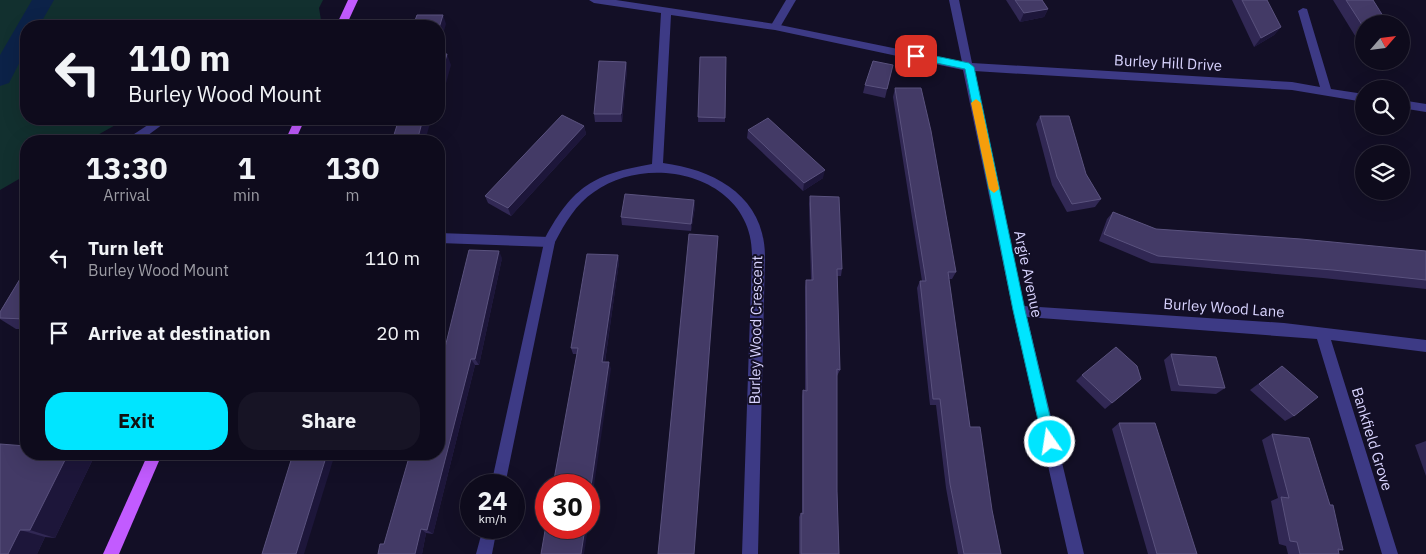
<!DOCTYPE html>
<html lang="en">
<head>
<meta charset="utf-8">
<style>
	body { margin:0; font-family:"IBM Plex Sans",sans-serif; background:#171425; color:#f1f3f6; height:100vh; display:flex; flex-direction:column; font-size:19px; white-space:nowrap }
	* { box-sizing:border-box; margin:0 }
	p { font-size:16px; color:#9b9ba3 }
	.icon { flex:none; width:28px; height:28px; fill:none; stroke:currentColor; stroke-width:2; stroke-linecap:round; stroke-linejoin:round }
	.map { position:relative; flex:1; overflow:hidden }
	.details { position:absolute; left:20px; top:135px; width:425px; height:325px; display:flex; flex-direction:column; background:#0e0b1c; border-radius:20px; box-shadow:0 5px 20px #0002,0 0 0 1px #2e2b3b }
	.details>* { flex:none }
	.hud { position:absolute; left:20px; top:20px; width:425px; height:105px; border-radius:20px; box-shadow:0 5px 20px #0002,0 0 0 1px #2e2b3b; background:#0e0b1c; color:#f1f3f6; overflow:hidden }
	.needle { width:32px; rotate:62deg }
	.tools { position:absolute; left:1355px; top:15px; display:grid; gap:10px }
	.tools a { display:grid; place-items:center; width:55px; height:55px; border-radius:50%; background:#0e0b1c; box-shadow:0 5px 20px #0002,0 0 0 1px #2e2b3b; font-size:25px }
	.speed { position:absolute; left:460px; top:474px; display:flex; gap:10px; font-size:25px; font-weight:700; text-align:center }
	.speed>* { display:grid; place-content:center; width:65px; height:65px; border-radius:50%; background:#0e0b1c; box-shadow:0 5px 20px #0002,0 0 0 1px #2e2b3b; line-height:1 }
	.speed small { font-size:12px; font-weight:400 }
	.speed .limit { border:8px solid #d22; background:#fff; color:#111 }
	.pin { position:absolute; display:grid; place-items:center; width:42px; height:42px; color:#fff; margin:-21px; border-radius:10px; box-shadow:0 2px 8px #0006 }
	.me { position:absolute; width:55px; margin:-28px; rotate:347deg; stroke-linejoin:round; filter:drop-shadow(0 0 4px #0008) }
	.turn { display:flex; align-items:center; gap:18px; height:105px; padding:0 25px; font-size:22px }
	.turn .icon { width:65px; height:65px; stroke-width:2.5 }
	.turn b { display:block; font-size:35px; line-height:42px }
	.eta { display:flex; justify-content:space-evenly; align-items:center; height:85px; text-align:center }
	.eta b { font-size:30px; font-weight:700; line-height:35px }
	.cta { display:flex; gap:10px; margin-top:auto; padding:10px 25px }
	.cta a { flex:1; height:58px; border-radius:20px; background:#00e5ff; color:#111; font-size:20px; font-weight:700; line-height:58px; text-align:center }
	.cta a+a { background:#171425; color:#f1f3f6 }
	ul { padding:0; list-style:none }
	li { display:flex; align-items:center; gap:15px; height:75px; padding:0 25px }
	li div { flex:1 }
	li b { display:block; font-size:19px }
	li em { font-style:normal }
	.map>svg:first-child { display:block }
	.green { fill:#12302f }
	.lines { fill:none; stroke-linecap:round; stroke-linejoin:round }
	.canal { fill:#0c2248; fill-rule:evenodd }
	.service { fill:#3d3a85; fill-rule:evenodd }
	.minor { fill:#3d3a85; fill-rule:evenodd }
	.primary { fill:#c25bff; fill-rule:evenodd }
	.wall { fill:#312854 }
	.shaded-wall { fill:#1d163a }
	.building { fill:#433a66; stroke:#5a527e }
	.route { fill:#00e5ff; stroke:#0095a6 }
	.slow { fill:#f59e0b }
	.labels { text-anchor:middle; stroke-width:4; stroke-linejoin:round; paint-order:stroke }
	.street-label { font-size:15px; fill:#d9d4ff; stroke:#130f26 }
</style>
</head>
<body>
<div class="map">
<svg width="1426" height="554" viewBox="0 0 1426 554">
	<rect width="100%" height="100%" fill="#130f26"/>
	<!-- green -->
	<polygon class="green" points="0,0 323,0 319,8 322,26 26,26 26,119 126,119 87,141 26,141 26,175 0,190"/>
	<g class="lines">
		<!-- canal -->
		<polygon class="canal" points="32,0 54,0 39,26 26,26 26,50 9,83 0,86 0,55"/>
		<!-- service -->
		<g class="service">
			<polygon points="786,0 796,0 779,29 771,29 770,27"/>
			<polygon points="157,119 170,119 140,141 127,141 128,138"/>
			<polygon points="439,233 549,237 553,238 555,242 553,246 549,247 439,243"/>
		</g>
		<!-- minor -->
		<g class="minor">
			<path d="M589,0H616L775,24L962,62L949,0H959L972,63L1292,82L1320,87L1298,11L1303,8L1307,9L1331,89L1364,94V102L1292,90L974,71L1024,306L1284,323L1426,340V352L1331,340L1398,554H1382L1317,339L1027,317L1084,554H1068L1013,311L963,70L775,30L671,15L663,163C716,170 765,197 765,257L758,554H742L752,257C754,177 651,151 594,192C576,204 565,223 555,242L505,485H491L545,238C573,186 594,174 652,164L661,13L594,3Z"/>
			<polygon points="1401,100 1426,104 1426,112 1401,108"/>
			<polygon points="483,528 497,528 492,554 476,554"/>
		</g>
		<!-- primary -->
		<g class="primary">
			<polygon points="348,0 358,0 346,26 336,26"/>
			<polygon points="295,119 305,119 295,141 285,141"/>
			<polygon points="148,454 162,454 119,554 103,554"/>
		</g>
	</g>
	<!-- wall -->
	<g class="wall">
		<polygon points="1006,0 1042,0 1048,9 1044,17 1020,22"/>
		<polygon points="1232,0 1267,0 1281,27 1274,35 1254,47"/>
		<polygon points="1333,0 1373,0 1364,24 1364,39 1357,39"/>
		<polygon points="700,57 726,57 725,122 698,122"/>
		<polygon points="626,62 627,70 622,122 595,122 594,114"/>
		<polygon points="893,65 885,98 863,93 865,85"/>
		<polygon points="895,88 956,272 952,279 949,279 970,427 992,510 1001,554 958,554 946,488 936,405 930,405 917,288 920,281 922,281 893,97"/>
		<polygon points="1040,116 1086,174 1101,199 1095,207 1067,212 1052,185 1036,124"/>
		<polygon points="584,126 586,134 511,216 488,203 485,196"/>
		<polygon points="748,130 823,178 803,191 747,138"/>
		<polygon points="810,196 842,269 841,276 837,276 840,370 837,376 837,491 839,554 799,554 799,517 801,513 802,513 802,396 803,390 805,391 805,287 806,280 811,280 809,204"/>
		<polygon points="694,200 695,207 691,231 622,225 621,217"/>
		<polygon points="1113,212 1156,229 1426,251 1426,289 1323,278 1151,263 1099,241 1107,219"/>
		<polygon points="618,255 619,262 605,362 611,369 577,354 573,354 571,348"/>
		<polygon points="502,258 479,365 475,365 433,534 426,533 422,554 378,554 384,544"/>
		<polygon points="26,269 26,329 16,329 0,319 0,312"/>
		<polygon points="1171,354 1225,388 1216,394 1171,391 1164,360"/>
		<polygon points="1282,366 1294,416 1285,421 1250,390"/>
		<polygon points="1082,375 1141,379 1105,409 1076,381"/>
		<polygon points="1119,423 1197,554 1148,554 1112,429"/>
		<polygon points="1272,434 1343,550 1339,551 1339,554 1288,554 1286,546 1279,544 1271,501 1278,498 1262,440"/>
		<polygon points="1426,441 1426,476 1415,445"/>
		<polygon points="0,444 93,459 55,538 45,537 37,554 0,554"/>
	</g>
	<!-- shaded-wall -->
	<g class="shaded-wall">
		<polygon points="1048,9 1044,17 1020,22 1024,13"/>
		<polygon points="443,15 446,24 439,48 439,28"/>
		<polygon points="1281,27 1274,35 1254,47 1261,38"/>
		<polygon points="447,54 451,65 439,109 439,82"/>
		<polygon points="626,62 627,70 622,122 621,114"/>
		<polygon points="423,119 430,119 431,120 425,141 417,141"/>
		<polygon points="584,126 586,134 511,216 508,208"/>
		<polygon points="825,170 823,178 803,191 804,183"/>
		<polygon points="694,200 695,207 691,231 691,224"/>
		<polygon points="499,251 502,258 479,365 475,359"/>
		<polygon points="618,255 619,262 604,368 602,362"/>
		<polygon points="471,359 475,365 433,534 427,530"/>
		<polygon points="609,362 611,369 589,520 589,500"/>
		<polygon points="68,454 82,454 93,459 55,538 30,530"/>
		<polygon points="327,454 335,454 304,554 296,554"/>
		<polygon points="585,528 588,528 584,554 581,554"/>
		<polygon points="421,529 426,533 422,554 415,554"/>
		<polygon points="20,530 45,537 37,554 8,554"/>
	</g>
	<!-- building -->
	<g class="building">
		<polygon points="1015,0 1042,0 1048,9 1024,13"/>
		<polygon points="1242,0 1267,0 1281,27 1261,38"/>
		<polygon points="1346,0 1373,0 1388,24 1364,24 1364,28"/>
		<polygon points="417,15 443,15 439,28 439,26 413,26"/>
		<polygon points="439,54 447,54 439,82"/>
		<polygon points="700,57 726,57 725,118 698,117"/>
		<polygon points="599,61 626,62 621,114 594,114"/>
		<polygon points="873,61 893,65 887,89 865,85"/>
		<polygon points="895,88 921,88 931,131 956,272 948,272 970,427 980,427 992,510 1001,554 964,554 950,484 940,399 933,399 920,281 926,281"/>
		<polygon points="562,115 584,126 508,208 485,196"/>
		<polygon points="1040,116 1069,116 1086,174 1101,199 1072,204 1057,177"/>
		<polygon points="768,118 825,170 804,183 748,130"/>
		<polygon points="399,119 423,119 417,141 392,141"/>
		<polygon points="625,194 694,200 691,224 621,217"/>
		<polygon points="810,196 839,197 842,269 837,269 840,370 837,369 837,491 839,554 801,554 801,513 803,514 803,390 807,391 806,280 813,280"/>
		<polygon points="1113,212 1156,229 1301,239 1426,251 1426,280 1333,270 1158,256 1104,234"/>
		<polygon points="689,234 718,236 694,554 658,554"/>
		<polygon points="469,250 499,251 475,359 471,359 427,530 421,529 415,554 378,554 380,544 384,544 410,454 439,454 439,372"/>
		<polygon points="587,254 618,255 602,362 609,362 589,500 589,485 553,485 578,348 571,348"/>
		<polygon points="26,269 26,319 0,318 0,312"/>
		<polygon points="1116,347 1137,366 1141,379 1112,403 1082,375"/>
		<polygon points="1171,354 1216,357 1225,388 1179,385"/>
		<polygon points="1282,366 1318,397 1294,416 1259,384"/>
		<polygon points="1119,423 1155,423 1197,554 1157,554"/>
		<polygon points="1272,434 1309,438 1330,505 1333,505 1343,550 1338,549 1339,554 1300,554 1297,542 1290,541 1281,497 1289,498"/>
		<polygon points="0,444 26,446 26,454 68,454 30,530 20,530 8,554 0,554"/>
		<polygon points="293,454 327,454 296,554 262,554"/>
		<polygon points="546,525 546,528 585,528 581,554 541,554"/>
	</g>
	<!-- route -->
	<polygon class="route" points="916,52 969,63 974,67 1025,310 1056,442 1054,446 1050,448 1045,446 1043,442 1013,310 965,69 912,58 912,53"/>
	<!-- slow -->
	<polygon class="slow" points="976,99 981,103 999,189 994,193 989,189 971,103"/>
	<g class="labels">
		<!-- street labels -->
		<g class="street-label">
			<text transform="translate(1168 63) rotate(3)" y="5">Burley Hill Drive</text>
			<text transform="translate(1028 274) rotate(78)" y="5">Argie Avenue</text>
			<text transform="translate(1224 308) rotate(4)" y="5">Burley Wood Lane</text>
			<text transform="translate(756 330) rotate(-89)" y="5">Burley Wood Crescent</text>
			<text transform="translate(1372 439) rotate(73)" y="5">Bankfield Grove</text>
		</g>
	</g>
</svg>
<div class="tools">
<a><svg class="needle" viewBox="-14 -14 28 28"><path d="M0-13l5 13h-10z" fill="#e53935"/><path d="M0 13l5-13h-10z" fill="#9b9ba3"/></svg></a>
<a><svg class="icon" aria-label="search" viewBox="0 0 24 24"><circle cx="10" cy="10" r="6"/><path d="M15 15l6 6"/></svg></a>
<a><svg class="icon" aria-label="layers" viewBox="0 0 24 24"><path d="M12 4l9 5-9 5-9-5zM3 14l9 5 9-5"/></svg></a>
</div>
<div class="speed"><div>24<small>km/h</small></div><div class="limit">30</div></div>
<div class="pin" style="left:916px;top:56px;background:#d93025"><svg class="icon" aria-label="arrive" viewBox="0 0 24 24"><path d="M6 21V4h12l-3 4 3 4H6"/></svg></div>
<svg class="me" style="left:1050px;top:442px" viewBox="-20 -20 40 40"><circle r="17" fill="#00e5ff" stroke="#fff" stroke-width="3"/><path d="M0-11L8 9 0 5-8 9z" fill="#fff"/></svg>
<div class="hud">
<div class="turn"><svg class="icon" aria-label="left" viewBox="0 0 24 24"><path d="M17 20v-9H6M10 6l-5 5 5 5"/></svg><div><b>110 m</b>Burley Wood Mount</div></div>
</div>
<section class="details">
<div class="eta">
<div><b>13:30</b><p>Arrival</p></div>
<div><b>1</b><p>min</p></div>
<div><b>130</b><p>m</p></div>
</div>
<ul>
<li><svg class="icon" aria-label="left" viewBox="0 0 24 24"><path d="M17 20v-9H6M10 6l-5 5 5 5"/></svg><div><b>Turn left</b><p>Burley Wood Mount</p></div><em>110 m</em></li>
<li><svg class="icon" aria-label="arrive" viewBox="0 0 24 24"><path d="M6 21V4h12l-3 4 3 4H6"/></svg><div><b>Arrive at destination</b></div><em>20 m</em></li>
</ul>
<div class="cta"><a>Exit</a><a>Share</a></div>
</section>
</div>
</body>
</html>
